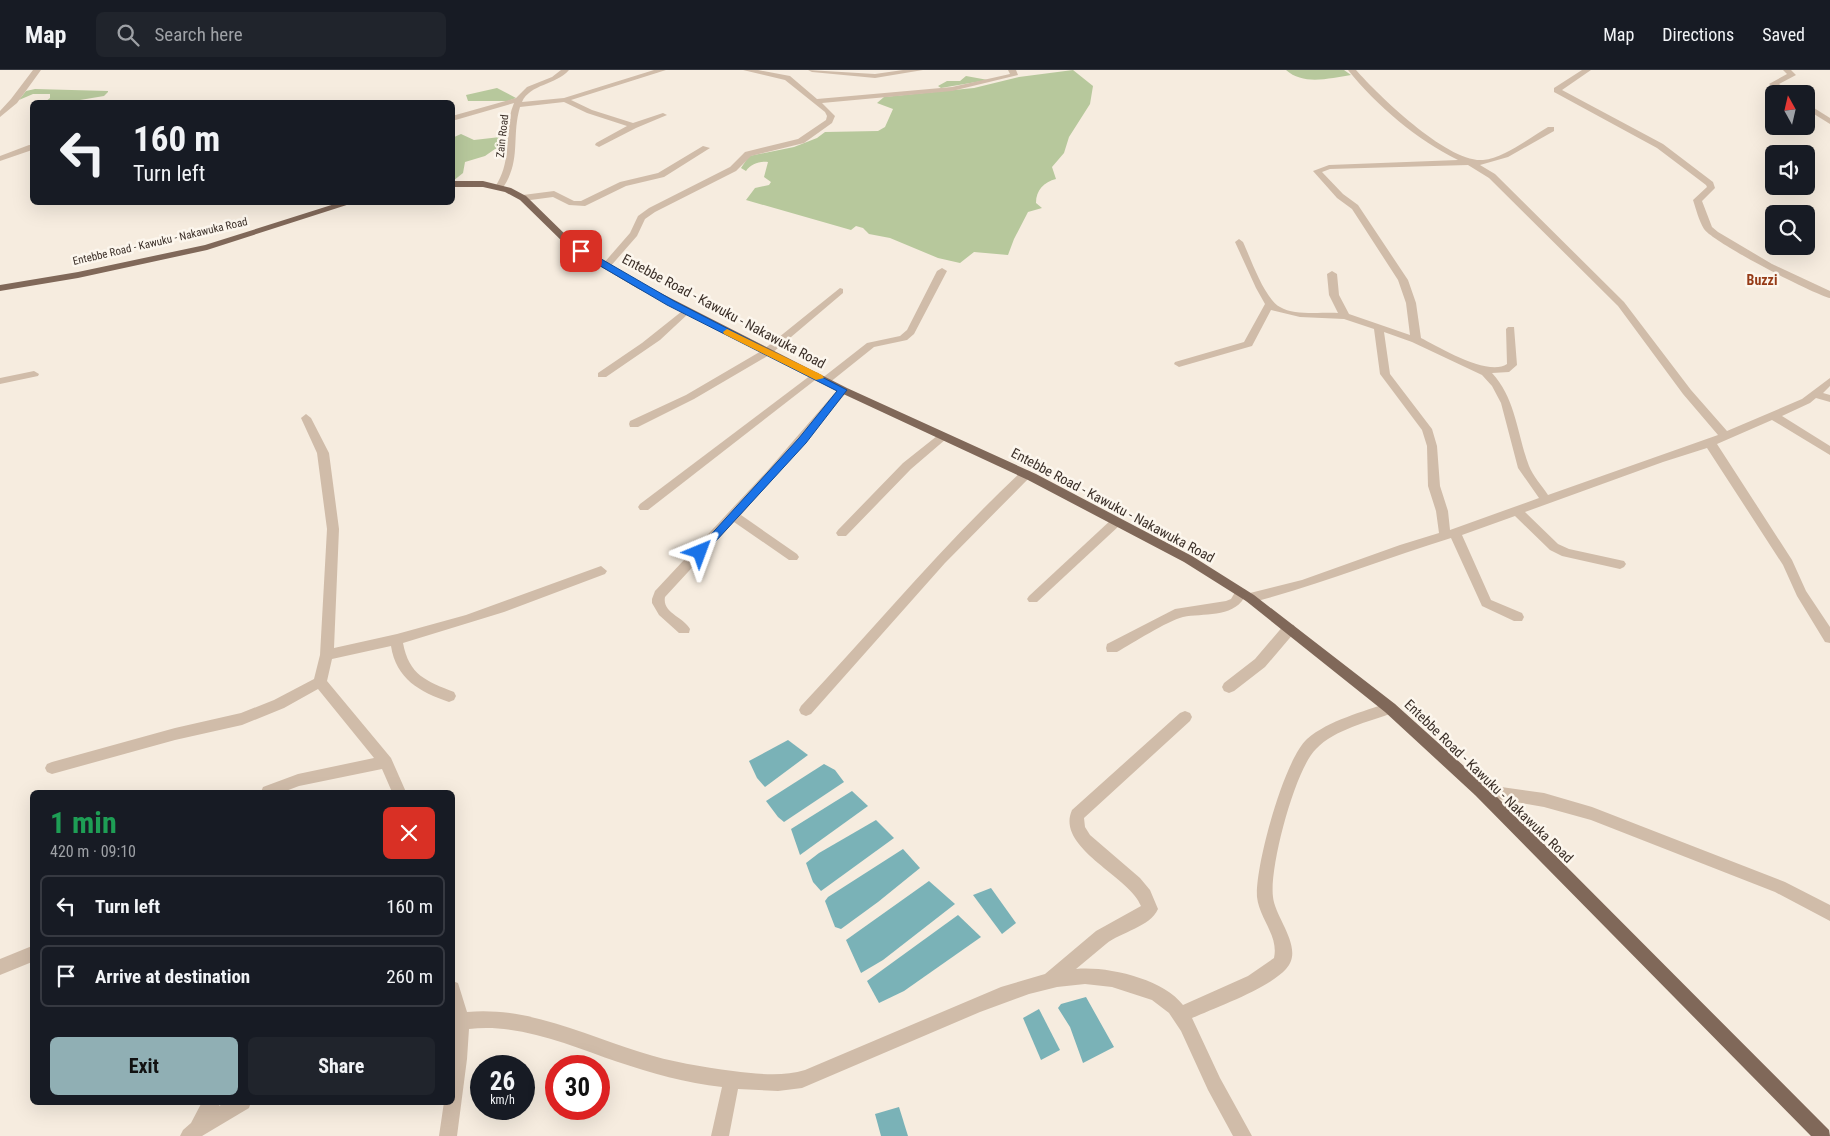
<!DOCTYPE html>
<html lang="en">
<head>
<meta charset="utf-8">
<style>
	body { margin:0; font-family:"Roboto Condensed",sans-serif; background:#20242c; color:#f1f3f6; height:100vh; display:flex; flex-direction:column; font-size:19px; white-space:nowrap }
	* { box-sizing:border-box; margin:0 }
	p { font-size:16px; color:#9ea1a6 }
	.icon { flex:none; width:28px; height:28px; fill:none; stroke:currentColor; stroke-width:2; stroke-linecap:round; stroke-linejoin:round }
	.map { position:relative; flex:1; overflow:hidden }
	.side { position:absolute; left:30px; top:720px; width:425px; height:315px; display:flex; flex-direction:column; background:#171b24; border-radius:8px; box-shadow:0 5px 20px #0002 }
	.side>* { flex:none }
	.banner { position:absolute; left:30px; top:30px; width:425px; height:105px; border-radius:8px; box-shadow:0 5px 20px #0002; background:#171b24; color:#f1f3f6; overflow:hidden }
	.needle { width:32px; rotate:352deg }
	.buttons { position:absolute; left:1765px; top:15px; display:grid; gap:10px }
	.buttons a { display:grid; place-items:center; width:50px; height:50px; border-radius:8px; background:#171b24; box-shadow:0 5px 20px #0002; font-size:25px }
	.speed { position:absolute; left:470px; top:985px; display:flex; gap:10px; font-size:25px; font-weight:700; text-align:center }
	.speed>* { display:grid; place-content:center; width:65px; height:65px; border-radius:50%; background:#171b24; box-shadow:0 5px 20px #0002; line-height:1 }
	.speed small { font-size:12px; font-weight:400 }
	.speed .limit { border:8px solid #d22; background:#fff; color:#111 }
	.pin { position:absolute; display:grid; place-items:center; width:42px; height:42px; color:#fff; margin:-21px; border-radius:10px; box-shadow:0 2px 8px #0006 }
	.me { position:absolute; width:55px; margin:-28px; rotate:44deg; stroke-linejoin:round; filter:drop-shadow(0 0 4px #0008) }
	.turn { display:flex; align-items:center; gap:18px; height:105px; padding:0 20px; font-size:22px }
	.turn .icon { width:65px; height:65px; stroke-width:2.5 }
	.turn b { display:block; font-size:35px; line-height:42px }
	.round { display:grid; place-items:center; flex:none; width:52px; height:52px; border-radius:8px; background:#20242c }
	.summary { display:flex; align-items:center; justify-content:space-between; height:85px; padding:0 20px }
	h1 { font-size:30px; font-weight:700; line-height:38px; color:#1e9e55 }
	.button { display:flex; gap:10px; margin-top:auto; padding:10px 20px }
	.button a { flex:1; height:58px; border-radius:8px; background:#90afb4; color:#111; font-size:20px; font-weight:700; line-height:58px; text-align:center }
	.button a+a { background:#20242c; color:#f1f3f6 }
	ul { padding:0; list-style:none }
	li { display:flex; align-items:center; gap:15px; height:62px; margin:0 10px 8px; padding:0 10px; border:2px solid #363941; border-radius:8px }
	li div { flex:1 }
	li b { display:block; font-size:19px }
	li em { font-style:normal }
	header { display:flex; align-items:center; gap:30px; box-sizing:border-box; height:70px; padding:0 25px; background:#171b24; border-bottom:1px solid #363941 }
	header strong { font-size:24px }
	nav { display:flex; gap:28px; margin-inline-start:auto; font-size:18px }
	.search { width:350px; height:45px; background:#20242c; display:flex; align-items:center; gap:12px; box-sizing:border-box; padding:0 18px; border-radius:8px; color:#9ea1a6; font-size:19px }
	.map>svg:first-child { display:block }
	.green { fill:#b7c89c }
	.water { fill:#7ab2b7 }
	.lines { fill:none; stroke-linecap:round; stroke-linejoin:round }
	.minor { fill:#d0bca9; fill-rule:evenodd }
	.major { fill:#806859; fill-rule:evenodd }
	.route { fill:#1a73e8; stroke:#114b97 }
	.slow { fill:#f59e0b }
	.labels { text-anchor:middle; stroke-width:5; stroke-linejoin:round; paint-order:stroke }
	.far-street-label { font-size:11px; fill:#3c3029; stroke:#fcf6ed }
	.far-quarter-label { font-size:14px; font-weight:bold; fill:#963b17; stroke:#fcf6ed }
	.street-label { font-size:14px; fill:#3c3029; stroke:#fcf6ed }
</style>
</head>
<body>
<header>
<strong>Map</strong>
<div class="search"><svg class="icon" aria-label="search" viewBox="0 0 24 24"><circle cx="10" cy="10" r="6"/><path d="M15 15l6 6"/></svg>Search here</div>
<nav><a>Map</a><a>Directions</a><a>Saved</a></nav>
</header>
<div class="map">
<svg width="1830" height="1066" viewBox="0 0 1830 1066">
	<rect width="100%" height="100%" fill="#f6ecdf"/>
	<!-- green -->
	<g class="green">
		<path d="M1073,0L1093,16L1090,34L1069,67L1064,83L1052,97L1056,109C1044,112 1036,120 1036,133L1042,138L1028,142L1014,169L1008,185L974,182L960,193L938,188L890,168L869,164L863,158L856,156L851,160L746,130L755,118L769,115L771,112L764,107L768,92C759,91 751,94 746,101L741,98L749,86L794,77L817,68L825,62L878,61L885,57L893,39L877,33L884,27L974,18L1019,7Z"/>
		<path d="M1286,0H1344L1351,5C1330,8 1304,16 1286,0Z"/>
		<polygon points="966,6 988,10 941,18 938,16 947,11 960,11"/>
		<polygon points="497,18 516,28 508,31 468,31 466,25"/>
		<polygon points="35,19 108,21 108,22 104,26 68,32 45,32 50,28 50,24 33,24 19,30 26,21"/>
		<polygon points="461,64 474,70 509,66 509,78 495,79 485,86 465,92 463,103 453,111 452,68"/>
	</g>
	<!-- water -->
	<g class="water">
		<polygon points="788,670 808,685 765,717 757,708 749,691"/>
		<polygon points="824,694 835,700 844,712 784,752 778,747 766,731"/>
		<polygon points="852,721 868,736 800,785 791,759"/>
		<polygon points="876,750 894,768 821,821 813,812 806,793 819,783"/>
		<polygon points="903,779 920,798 878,832 841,859 835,857 825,831 828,827"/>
		<polygon points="929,811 955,834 883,890 861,903 846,870"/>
		<polygon points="991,818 1016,853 1002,864 973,825"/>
		<polygon points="958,845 981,867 904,921 879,933 867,911"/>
		<polygon points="1086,927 1114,977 1083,993 1070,957 1058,938 1061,934"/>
		<polygon points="1039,939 1060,980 1041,990 1023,948"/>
		<polygon points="899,1037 908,1066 881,1066 875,1044"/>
	</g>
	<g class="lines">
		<!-- minor -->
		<g class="minor">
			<polygon points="33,0 41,0 17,33 0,47 0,41 11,29"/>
			<path d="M561,0H569C556,15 530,14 522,32L564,28L654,0H666L571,30L592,40L633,53L663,43L667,45L636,58L599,77L595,75L596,73L627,56L587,43L564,32L520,37C511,67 522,91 502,119H496L495,117C514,89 502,62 514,33L452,51V46L516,28L527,17L552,7Z"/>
			<polygon points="743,0 758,0 790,6 817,29 952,17 1010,4 1008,0 1016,0 1018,5 952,21 822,33 835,46 832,53 804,73 751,86 736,101 655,142 645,149 637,166 609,198 603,198 603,194 630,163 638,146 649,138 730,97 745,82 798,69 826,50 827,46 825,42 785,10"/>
			<polygon points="808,0 875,4 903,0 923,0 875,8 812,2"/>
			<path d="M1348,0H1356C1379,26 1448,93 1483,90C1505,88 1529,68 1548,57H1554V61L1508,87L1480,95L1495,104L1624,232L1691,320L1727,361L1802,329L1830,308V316L1823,323L1830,325V332L1816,328L1810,333L1782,346L1830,376V385L1772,350L1717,374L1792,490L1806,521L1830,557V573L1825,572L1797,526L1783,495L1707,378L1663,392L1525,442L1558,474L1569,479L1624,491L1626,494L1624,497L1620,499L1562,486L1550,480L1515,446L1462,465L1491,530L1522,543L1524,547L1522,551H1514L1482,536L1451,468C1384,489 1318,515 1250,533L1246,531L1244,528C1232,548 1203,543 1183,547C1167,551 1133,573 1117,582H1107L1106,578L1107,574L1175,539L1226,531L1231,529L1237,519H1245L1246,524L1302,510L1400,475L1439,463L1436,441L1428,416L1427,376L1422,360L1380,304L1374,259L1344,249L1300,247L1271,240L1252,276L1179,297L1174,294L1175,292L1244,272L1265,234L1256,218L1235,172L1239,169L1243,172C1251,189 1264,228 1280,237C1295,246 1321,242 1338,243L1329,225L1327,204L1332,201L1337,204L1339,225L1349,244L1410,265L1406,233L1398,210L1352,139L1337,128L1313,101L1329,95L1458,90C1417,70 1377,36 1348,0ZM1468,95L1489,108L1618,236L1683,324L1718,365L1548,425C1542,416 1533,406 1529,396C1517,364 1516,329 1492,303L1509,302L1517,295L1514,257H1508L1506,259L1507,294C1488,307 1439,277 1421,268L1416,233L1408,210L1358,135L1343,124L1322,102L1330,99ZM1384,262L1412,272L1482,305L1492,316L1501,333L1518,398L1539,428L1450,460L1448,441L1440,416L1437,376L1432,359L1390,304Z"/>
			<path d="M1582,0H1591L1562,20L1663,74L1713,112L1715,118L1702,131L1712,157L1718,162L1772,194L1830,221V228C1811,223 1714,173 1704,159C1699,151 1696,139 1693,130L1707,117L1706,115L1657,78L1554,22V18Z"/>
			<polygon points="1783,0 1791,0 1796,5 1779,14 1794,24 1784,24 1769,14 1787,4"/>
			<polygon points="1806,33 1830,48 1830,54 1806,39"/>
			<polygon points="29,75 32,75 32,80 0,91 0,86"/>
			<polygon points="703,76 710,78 664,107 626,116 585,136 569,135 553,127 523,131 519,128 523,125 554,121 574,131 581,131 620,112 658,103"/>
			<polygon points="942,198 947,201 914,264 907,270 874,277 829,313 821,313 821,309 867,273 900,266 907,260 937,201"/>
			<polygon points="840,218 843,219 843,223 771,284 694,329 638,357 630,357 629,354 630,351 686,325 763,280"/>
			<polygon points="686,238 691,241 689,243 660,270 606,307 598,307 598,303 642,273"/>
			<polygon points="34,301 39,304 38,306 0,314 0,308"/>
			<polygon points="815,302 819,303 819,307 648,440 640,440 638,437 640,434"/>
			<path d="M843,317L848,320L847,322L741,445L797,484L799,487L797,490H789L734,452L665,527C662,543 684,547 690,559L689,563H679L659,545L652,533V529L655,521L768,400L839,318Z"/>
			<path d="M306,344L311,348L329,383L339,459L334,578L397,564L466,545L601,496L607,501L605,504L504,542L403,573C409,605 426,611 454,622L456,626L454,630L449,632C420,622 396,609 391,576L332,589L327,611L391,688L406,722H392L382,699L299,716L283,722H261L263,717L298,704L374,688L318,619L284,638L242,655L175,670L52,704L47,702L45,698L47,694L52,692L175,658L241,643L274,630L314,609L320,585L327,459L317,383L301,348Z"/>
			<polygon points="942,362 947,366 946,369 911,399 846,466 838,466 836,463 838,460 903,393"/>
			<path d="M1026,400L1030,401L1032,404L1030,407L945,493L811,644L806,646L801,644L799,640L801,636C875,557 943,475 1022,401Z"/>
			<polygon points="1116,448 1120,449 1122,452 1120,455 1037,532 1029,532 1027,529 1029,526 1112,449"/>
			<polygon points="1289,554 1294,555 1295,559 1294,563 1265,597 1234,621 1229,623 1224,621 1222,617 1224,613 1255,589 1284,555"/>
			<path d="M1390,632L1395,634L1397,638L1395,642C1369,652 1335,659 1316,679C1295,699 1269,798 1273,827C1275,848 1305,879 1286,899C1269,918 1217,937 1192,948L1220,1008L1252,1066H1233L1208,1020L1181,961L1169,943L1152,930L1112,917L1085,914L1057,917L1029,924L980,942L802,1018L778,1021L738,1019L729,1066H711L722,1017C686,1013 651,1003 618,992C571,976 520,953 469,959L467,989L457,1066H439L444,1032H452V911L458,913L467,942C527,936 585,965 640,982C671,992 702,997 733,1001C756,1004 783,1007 805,1000L1001,917L1045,904L1096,861L1141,836C1129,806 1055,778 1072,740L1180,643L1185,641L1190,643L1192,647L1190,651L1084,748L1085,757L1090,765L1140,808L1150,820L1158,839C1150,857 1121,862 1106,874C1096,882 1086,891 1076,899C1108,896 1163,909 1183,935L1248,906L1274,888C1279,866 1259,848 1257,827C1255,796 1284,690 1307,669C1329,650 1363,642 1390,632Z"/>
			<polygon points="1480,714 1544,723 1592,737 1785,812 1830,835 1830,851 1775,822 1591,750 1544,737 1475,725 1473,720 1475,715"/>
			<polygon points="32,876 32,892 0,905 0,889"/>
			<polygon points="202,1032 220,1032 219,1036 226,1032 251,1032 249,1038 202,1066 180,1066 183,1060 191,1053"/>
		</g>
		<!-- major -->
		<g class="major">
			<polygon points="452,111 483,111 511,118 526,126 574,173 643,214 847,318 1036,404 1192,486 1254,525 1395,634 1485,715 1829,1060 1830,1066 1811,1066 1475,725 1385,642 1246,531 1184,492 1028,410 839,322 637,218 568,177 520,130 505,122 483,117 452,117"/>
			<polygon points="341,132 356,132 207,180 78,208 0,221 0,215 78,202 205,175"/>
		</g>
	</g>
	<!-- route -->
	<polygon class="route" points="578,179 584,179 674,231 847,320 806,373 704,484 700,486 695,482 799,368 837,321 667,235 578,183"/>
	<!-- slow -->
	<polygon class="slow" points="727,259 822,305 824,308 816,310 724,264 723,262"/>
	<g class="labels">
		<!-- far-street labels -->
		<g class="far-street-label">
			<text transform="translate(502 66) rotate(-84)" y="4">Zain Road</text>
			<text transform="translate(160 171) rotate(-13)" y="4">Entebbe Road - Kawuku - Nakawuka Road</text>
		</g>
		<!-- far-quarter labels -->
		<g class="far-quarter-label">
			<text x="1762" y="215">Buzzi</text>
		</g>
		<!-- street labels -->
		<g class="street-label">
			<text transform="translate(724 241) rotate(28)" y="5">Entebbe Road - Kawuku - Nakawuka Road</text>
			<text transform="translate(1113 435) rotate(28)" y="5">Entebbe Road - Kawuku - Nakawuka Road</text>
			<text transform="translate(1489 711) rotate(44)" y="5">Entebbe Road - Kawuku - Nakawuka Road</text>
		</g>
	</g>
</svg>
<div class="buttons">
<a><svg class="needle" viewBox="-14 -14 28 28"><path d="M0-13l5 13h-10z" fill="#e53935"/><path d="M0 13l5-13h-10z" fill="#9ea1a6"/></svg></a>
<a><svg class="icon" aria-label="sound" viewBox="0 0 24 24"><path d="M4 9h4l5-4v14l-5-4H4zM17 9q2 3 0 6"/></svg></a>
<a><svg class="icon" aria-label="search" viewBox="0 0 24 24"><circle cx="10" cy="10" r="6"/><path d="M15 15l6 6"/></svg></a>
</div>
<div class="speed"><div>26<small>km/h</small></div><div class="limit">30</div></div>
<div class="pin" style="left:581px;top:181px;background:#d93025"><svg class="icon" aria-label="arrive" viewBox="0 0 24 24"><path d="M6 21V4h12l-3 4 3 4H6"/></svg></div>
<svg class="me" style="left:700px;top:482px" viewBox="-20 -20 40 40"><path d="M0-17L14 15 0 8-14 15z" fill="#1a73e8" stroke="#fff" stroke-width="4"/></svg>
<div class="banner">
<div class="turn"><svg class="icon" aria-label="left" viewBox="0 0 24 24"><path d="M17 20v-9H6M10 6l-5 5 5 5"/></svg><div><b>160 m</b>Turn left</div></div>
</div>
<section class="side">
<div class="summary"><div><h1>1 min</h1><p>420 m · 09:10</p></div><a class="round" style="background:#d93025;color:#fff"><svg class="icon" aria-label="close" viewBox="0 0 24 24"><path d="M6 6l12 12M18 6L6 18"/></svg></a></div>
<ul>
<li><svg class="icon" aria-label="left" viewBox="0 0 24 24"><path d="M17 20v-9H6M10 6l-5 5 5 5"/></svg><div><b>Turn left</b></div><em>160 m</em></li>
<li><svg class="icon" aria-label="arrive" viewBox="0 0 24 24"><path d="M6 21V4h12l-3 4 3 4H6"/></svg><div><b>Arrive at destination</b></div><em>260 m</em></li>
</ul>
<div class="button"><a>Exit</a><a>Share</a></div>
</section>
</div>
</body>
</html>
